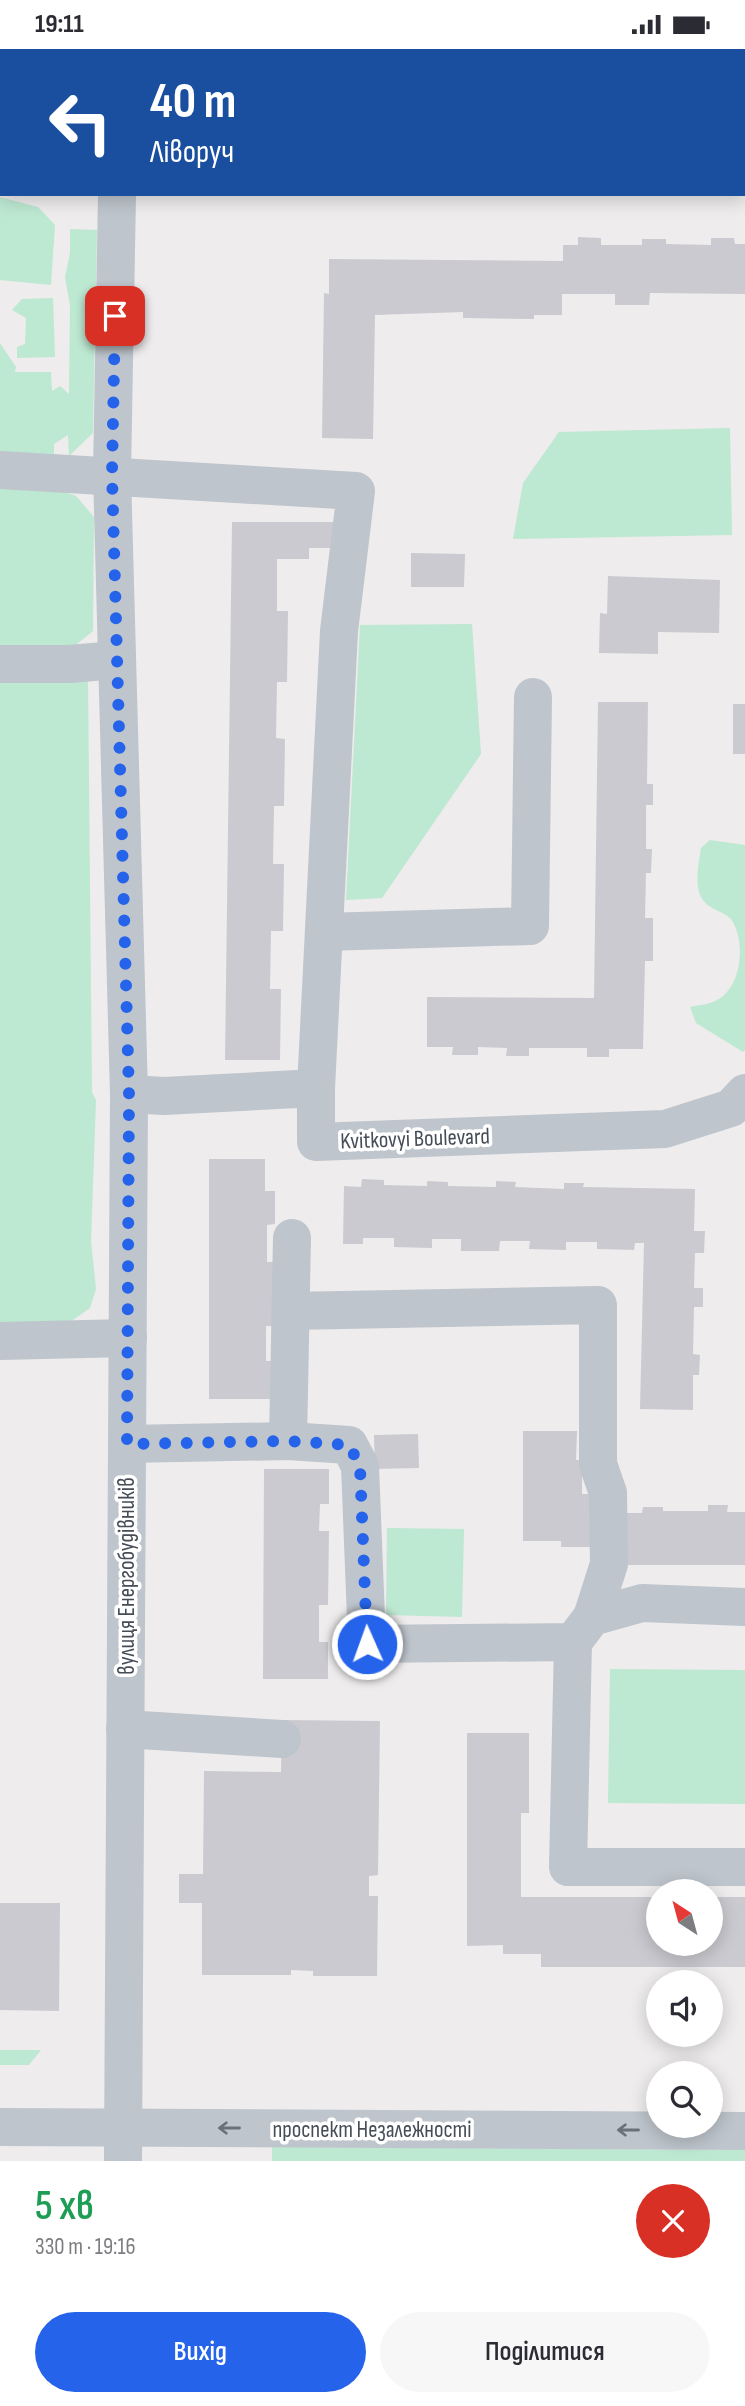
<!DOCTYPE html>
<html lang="uk">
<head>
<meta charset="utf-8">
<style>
	body { margin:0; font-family:"Sofia Sans Condensed",sans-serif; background:#f7f7f7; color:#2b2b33; height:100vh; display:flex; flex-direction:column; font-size:26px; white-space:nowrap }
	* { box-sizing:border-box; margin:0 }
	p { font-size:23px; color:#7c7c81 }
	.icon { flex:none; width:38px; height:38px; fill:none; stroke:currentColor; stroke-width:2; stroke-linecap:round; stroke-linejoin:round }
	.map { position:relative; height:2112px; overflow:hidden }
	.details { display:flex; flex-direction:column; background:#fff; flex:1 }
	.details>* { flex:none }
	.hud { position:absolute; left:0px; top:0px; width:746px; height:147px; box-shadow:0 4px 18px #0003; background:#1a4fa0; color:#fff; overflow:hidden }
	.needle { width:46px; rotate:324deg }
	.controls { position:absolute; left:646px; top:1830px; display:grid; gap:14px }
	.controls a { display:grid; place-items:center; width:77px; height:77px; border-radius:50%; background:#fff; box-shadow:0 4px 18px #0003; font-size:35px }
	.pin { position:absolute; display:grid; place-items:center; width:60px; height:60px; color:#fff; margin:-30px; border-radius:14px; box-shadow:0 4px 10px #0006 }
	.me { position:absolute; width:77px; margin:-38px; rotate:358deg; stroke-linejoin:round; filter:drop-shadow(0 0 5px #0008) }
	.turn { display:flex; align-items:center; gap:24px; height:147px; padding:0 35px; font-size:32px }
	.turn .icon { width:91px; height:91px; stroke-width:2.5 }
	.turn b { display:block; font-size:49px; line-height:60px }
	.round { display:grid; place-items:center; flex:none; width:74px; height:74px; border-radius:37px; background:#f7f7f7 }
	.summary { display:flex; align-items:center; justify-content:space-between; height:119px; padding:0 35px }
	h1 { font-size:42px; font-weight:600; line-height:52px; color:#1e9e55 }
	.primary-button { display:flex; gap:14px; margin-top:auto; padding:14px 35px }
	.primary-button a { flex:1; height:80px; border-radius:42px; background:#2563eb; color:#fff; font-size:28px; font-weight:600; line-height:80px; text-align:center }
	.primary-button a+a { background:#f7f7f7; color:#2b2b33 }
	.status { display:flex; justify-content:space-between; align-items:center; height:49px; padding:0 35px; background:#fff; direction:ltr }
	.status svg { height:19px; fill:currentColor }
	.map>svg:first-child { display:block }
	.green { fill:#bde8d1 }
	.building { fill:#cacad0 }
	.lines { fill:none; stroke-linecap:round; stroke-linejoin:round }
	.minor { stroke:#bec5cc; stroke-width:38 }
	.oneway { stroke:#6a717a }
	.route { stroke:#2563eb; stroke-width:12; stroke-dasharray:0 21.6 }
	.labels { text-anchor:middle; stroke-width:7; stroke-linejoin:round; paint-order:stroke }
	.street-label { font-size:23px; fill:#464d57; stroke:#fff }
</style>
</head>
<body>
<div class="status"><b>19:11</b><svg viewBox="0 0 49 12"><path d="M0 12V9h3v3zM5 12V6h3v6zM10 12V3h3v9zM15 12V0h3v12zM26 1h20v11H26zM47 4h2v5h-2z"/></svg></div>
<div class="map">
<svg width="745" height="2112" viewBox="0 0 745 2112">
	<rect width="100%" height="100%" fill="#eeecec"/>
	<!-- green -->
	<g class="green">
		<polygon points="0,0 452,0 2,2 2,40"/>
		<polygon points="0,148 38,158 55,176 51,236 0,231"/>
		<polygon points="70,180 97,181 93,384 69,407 68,386 54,395 54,415 0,413 0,294 16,318 15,323 51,323 52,342 60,337 69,345 70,257 65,228 70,204"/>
		<polygon points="53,249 55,308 17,309 17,298 25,295 26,269 12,261 22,250"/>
		<polygon points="730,379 732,486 513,490 523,434 559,383"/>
		<polygon points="50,438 76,447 94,468 93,582 72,599 0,600 0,439"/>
		<polygon points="472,575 481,705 382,849 346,851 360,576"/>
		<polygon points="0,622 88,630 92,1043 96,1051 91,1192 96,1240 90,1259 63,1278 0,1285"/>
		<path d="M710,791L745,796V1001L743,1003L696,974L690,958C701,956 713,955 722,948C743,931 745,890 731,870C722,861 708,861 701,848C694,833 699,814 701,799Z"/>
		<polygon points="387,1479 464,1480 462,1568 386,1566"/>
		<polygon points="610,1620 745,1621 745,1755 608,1754"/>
		<polygon points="0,2001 41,2001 29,2016 0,2016"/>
		<polygon points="272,2098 745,2101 745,2112 272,2112"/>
	</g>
	<!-- building -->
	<g class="building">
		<polygon points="578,188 601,189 601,196 642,196 642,190 666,190 666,195 711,196 711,189 734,189 735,195 745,195 745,245 650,244 649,256 615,256 615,245 562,245 562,266 534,266 534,270 463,269 463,263 375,266 373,390 322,389 324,244 329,245 329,210 563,212 563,196 578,196"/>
		<polygon points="232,473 333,473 333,499 309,499 309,510 277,510 277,562 288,562 287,633 277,633 276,689 285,690 284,757 274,757 273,815 284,815 283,882 271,882 270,940 281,940 280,1011 225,1011"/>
		<polygon points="411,504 465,505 464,538 411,538"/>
		<polygon points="608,527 720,531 719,584 658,583 658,605 599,604 600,564 607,565"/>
		<polygon points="598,653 648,653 647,735 653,735 653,756 646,756 646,800 652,800 651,824 646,824 645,869 653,869 653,912 645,912 643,1000 609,1000 609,1008 587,1008 587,999 529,999 529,1007 506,1007 507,999 478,998 478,1006 452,1006 453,998 427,998 427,948 594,949"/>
		<rect x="733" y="655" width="12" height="50"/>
		<polygon points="209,1110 265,1110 265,1142 275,1142 275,1175 267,1176 267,1213 275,1213 275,1277 266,1277 266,1312 275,1312 275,1350 209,1350"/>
		<polygon points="362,1130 384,1131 384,1136 427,1137 427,1132 448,1133 448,1137 496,1138 496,1132 516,1133 515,1138 564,1140 564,1134 584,1134 583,1138 695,1140 694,1182 705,1182 704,1204 695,1204 694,1239 703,1239 703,1258 694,1258 693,1305 700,1306 699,1326 693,1326 693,1361 640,1360 644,1194 635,1194 634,1201 597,1200 597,1193 566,1193 566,1201 529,1200 530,1192 500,1192 499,1202 461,1202 461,1190 432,1190 432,1199 394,1198 394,1189 363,1189 363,1195 343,1195 344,1137 361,1138"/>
		<polygon points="523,1382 577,1382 576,1411 582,1411 582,1445 599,1445 599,1498 561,1498 561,1492 523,1492"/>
		<polygon points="418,1385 419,1419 375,1420 374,1386"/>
		<polygon points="264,1420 329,1420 329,1455 320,1455 319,1482 329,1482 328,1556 319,1556 319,1593 328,1593 328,1630 263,1630"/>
		<polygon points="708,1456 728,1456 727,1463 745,1463 745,1516 625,1516 625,1464 642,1464 643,1458 663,1458 663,1462 708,1462"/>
		<polygon points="282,1671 380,1672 378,1826 369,1827 369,1847 378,1847 377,1927 313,1927 313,1922 291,1921 291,1926 202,1926 202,1854 179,1854 179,1825 203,1825 204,1722 281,1723"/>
		<polygon points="467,1684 529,1684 529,1764 521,1764 521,1848 658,1848 658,1895 710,1895 710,1848 745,1848 745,1918 541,1918 541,1905 503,1905 503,1896 467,1897"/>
		<polygon points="0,1854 60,1854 59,1962 0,1961"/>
	</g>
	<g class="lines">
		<!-- minor -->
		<g class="minor">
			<polyline points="674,0 674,2"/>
			<polyline points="459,2 460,0"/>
			<polyline points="0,75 2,75"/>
			<polyline points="744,76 745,76"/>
			<polyline points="117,145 112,425 129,1045 123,2112"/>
			<polyline points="0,421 356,442 339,582 316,1039"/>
			<polyline points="0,615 70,615 116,611"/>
			<polyline points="324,883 530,877 533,648"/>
			<polyline points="129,1045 164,1047 316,1039 316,1093 665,1080 731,1059 745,1044"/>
			<polyline points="291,1262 598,1256 598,1415 608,1444 609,1515 592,1568"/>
			<polyline points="0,1292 128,1289"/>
			<polyline points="288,1392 292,1189"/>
			<polyline points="127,1395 288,1392 349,1396 360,1417 367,1595 573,1593 592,1568 642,1554 745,1558"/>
			<polyline points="573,1593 568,1818 745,1818"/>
			<polyline points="125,1680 282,1690"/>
			<polyline points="0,2078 745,2082"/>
		</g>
	</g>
	<!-- one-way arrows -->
	<defs><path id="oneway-shaft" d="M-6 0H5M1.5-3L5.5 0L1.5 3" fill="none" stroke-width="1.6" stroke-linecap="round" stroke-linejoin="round" transform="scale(1.75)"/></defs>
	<g class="oneway">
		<use href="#oneway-shaft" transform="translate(229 2079) rotate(-180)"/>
		<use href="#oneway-shaft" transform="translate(628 2081) rotate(-180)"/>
	</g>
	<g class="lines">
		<!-- route -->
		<polyline class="route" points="115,267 112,425 129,1045 127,1395 288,1392 349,1396 360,1417 367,1595"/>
	</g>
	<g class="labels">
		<!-- street labels -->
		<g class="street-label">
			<text transform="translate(415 1089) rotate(-2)" y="8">Kvitkovyi Boulevard</text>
			<text transform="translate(126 1527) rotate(-90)" y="8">вулиця Енергобудівників</text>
			<text x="372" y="2088">проспект Незалежності</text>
		</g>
	</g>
</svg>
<div class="controls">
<a><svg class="needle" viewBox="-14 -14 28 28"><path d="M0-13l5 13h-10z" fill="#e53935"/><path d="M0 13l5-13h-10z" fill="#7c7c81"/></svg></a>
<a><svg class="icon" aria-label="sound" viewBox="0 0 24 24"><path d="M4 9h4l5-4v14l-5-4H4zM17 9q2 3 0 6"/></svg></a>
<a><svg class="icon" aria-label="search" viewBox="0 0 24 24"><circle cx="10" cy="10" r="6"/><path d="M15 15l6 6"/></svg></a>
</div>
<div class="pin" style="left:115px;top:267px;background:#d93025"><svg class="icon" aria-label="arrive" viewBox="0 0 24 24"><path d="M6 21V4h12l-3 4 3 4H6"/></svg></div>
<svg class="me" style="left:367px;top:1595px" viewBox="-20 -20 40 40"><circle r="17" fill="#2563eb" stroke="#fff" stroke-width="3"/><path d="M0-11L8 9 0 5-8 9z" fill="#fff"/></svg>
<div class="hud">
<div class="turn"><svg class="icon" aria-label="left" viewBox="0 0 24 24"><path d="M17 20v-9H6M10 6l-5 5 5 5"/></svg><div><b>40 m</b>Ліворуч</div></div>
</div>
</div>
<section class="details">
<div class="summary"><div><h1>5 хв</h1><p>330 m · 19:16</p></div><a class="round" style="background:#d93025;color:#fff"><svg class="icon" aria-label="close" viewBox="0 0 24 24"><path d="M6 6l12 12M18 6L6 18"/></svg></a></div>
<div class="primary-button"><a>Вихід</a><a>Поділитися</a></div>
</section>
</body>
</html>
